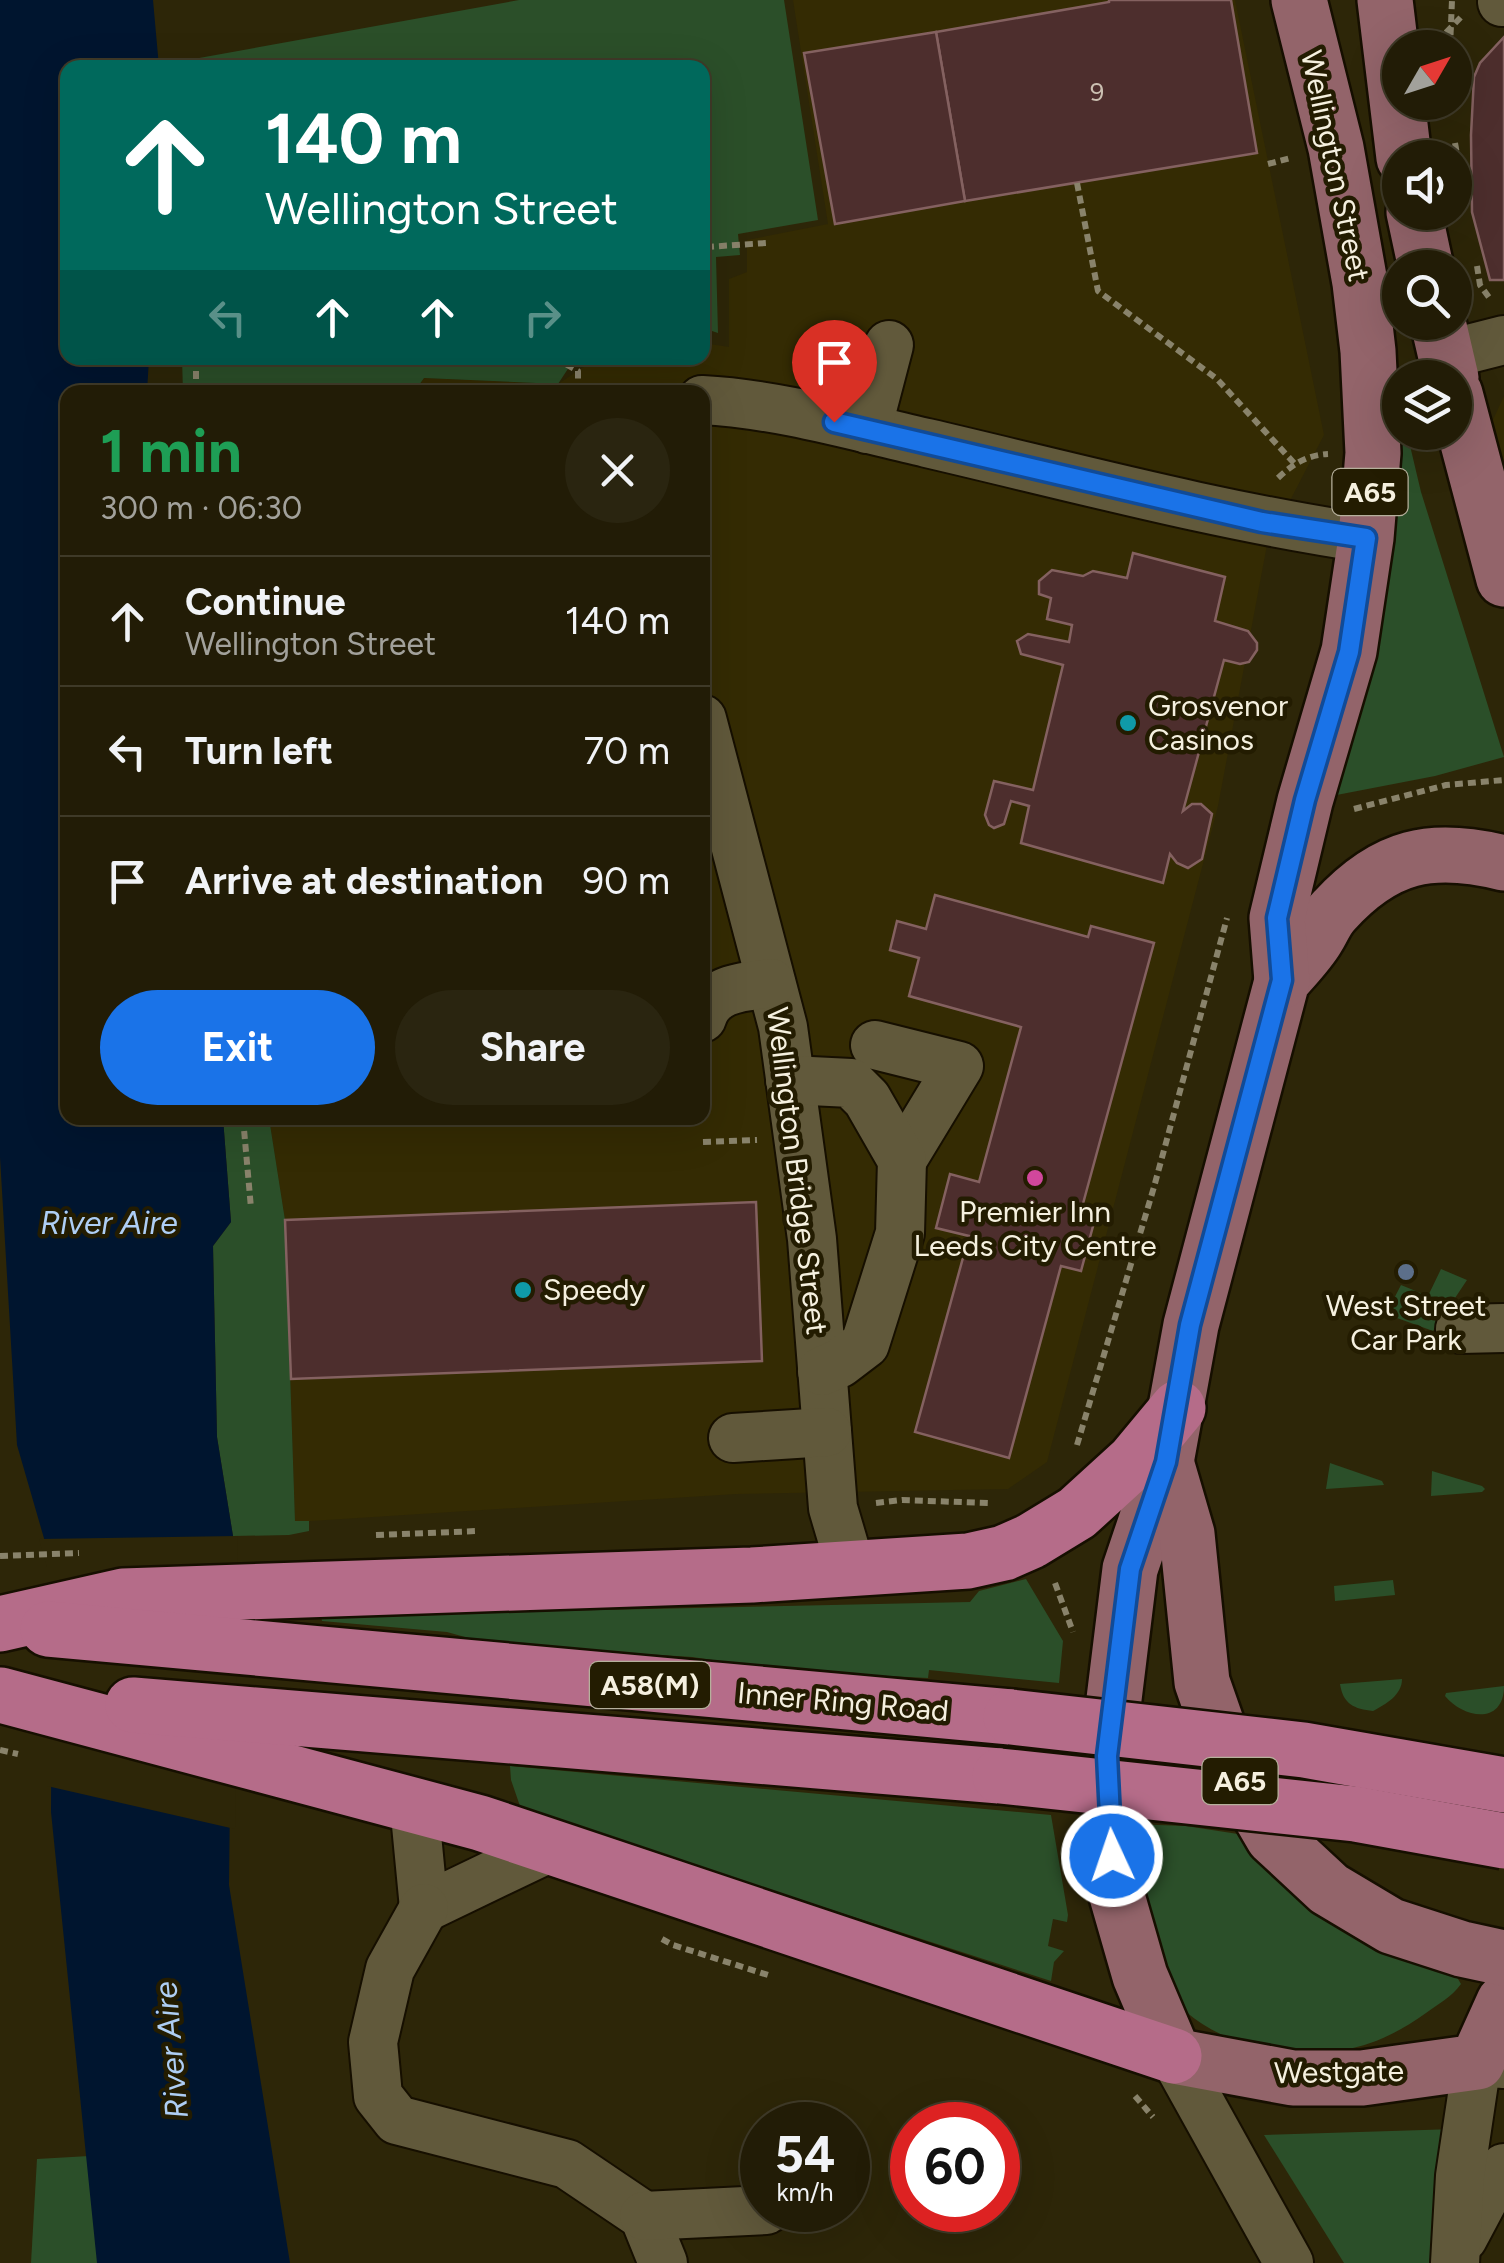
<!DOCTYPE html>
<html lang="en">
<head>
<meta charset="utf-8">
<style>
	body { margin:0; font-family:Figtree,sans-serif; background:#2a2510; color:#f1f3f6; height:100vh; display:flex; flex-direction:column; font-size:38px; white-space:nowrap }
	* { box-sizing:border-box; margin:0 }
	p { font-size:32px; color:#a2a19b }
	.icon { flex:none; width:55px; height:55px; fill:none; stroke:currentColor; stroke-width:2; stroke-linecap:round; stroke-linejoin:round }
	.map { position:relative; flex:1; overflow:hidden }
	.details { position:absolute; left:60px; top:385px; width:650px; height:740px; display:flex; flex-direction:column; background:#221c06; border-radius:20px; box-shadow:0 10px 40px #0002,0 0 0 2px #3f3a28 }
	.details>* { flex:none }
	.hud { position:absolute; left:60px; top:60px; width:650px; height:305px; border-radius:20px; box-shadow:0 10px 40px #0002,0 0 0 2px #3f3a28; background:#00695c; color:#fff; overflow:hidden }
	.needle { width:65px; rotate:51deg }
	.buttons { position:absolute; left:1382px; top:30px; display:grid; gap:20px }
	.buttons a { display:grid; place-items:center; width:90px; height:90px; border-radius:50%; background:#221c06; box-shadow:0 10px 40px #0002,0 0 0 2px #3f3a28; font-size:50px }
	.speed { position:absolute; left:740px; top:2102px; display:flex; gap:20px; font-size:50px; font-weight:700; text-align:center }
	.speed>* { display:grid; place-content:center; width:130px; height:130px; border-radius:50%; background:#221c06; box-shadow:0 10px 40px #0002,0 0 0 2px #3f3a28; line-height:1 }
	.speed small { font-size:25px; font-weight:400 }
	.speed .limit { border:15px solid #d22; background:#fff; color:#111 }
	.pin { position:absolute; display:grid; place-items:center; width:85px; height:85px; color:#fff; margin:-102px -42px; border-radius:50% 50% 50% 0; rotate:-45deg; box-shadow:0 0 10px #0007 }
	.pin .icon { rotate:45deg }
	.me { position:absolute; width:110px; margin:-55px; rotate:357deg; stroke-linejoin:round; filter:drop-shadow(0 0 8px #0008) }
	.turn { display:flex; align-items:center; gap:35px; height:210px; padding:0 40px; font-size:45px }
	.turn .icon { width:130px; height:130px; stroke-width:2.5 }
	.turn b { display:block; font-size:70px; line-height:85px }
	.lanes { display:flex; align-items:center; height:95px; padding:0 40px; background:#0003; justify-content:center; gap:50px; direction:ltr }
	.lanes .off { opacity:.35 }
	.round { display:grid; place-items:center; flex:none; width:105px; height:105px; border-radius:52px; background:#2a2510 }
	.overview { display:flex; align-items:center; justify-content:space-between; height:170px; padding:0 40px }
	h1 { font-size:60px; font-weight:700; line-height:75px; color:#1e9e55 }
	.cta { display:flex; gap:20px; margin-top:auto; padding:20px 40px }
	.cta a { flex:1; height:115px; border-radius:60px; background:#1a73e8; color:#fff; font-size:40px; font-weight:700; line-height:115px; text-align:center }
	.cta a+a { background:#2a2510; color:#f1f3f6 }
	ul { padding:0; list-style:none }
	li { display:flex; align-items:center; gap:30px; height:130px; padding:0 40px; border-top:2px solid #3f3a28 }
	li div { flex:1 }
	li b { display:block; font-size:38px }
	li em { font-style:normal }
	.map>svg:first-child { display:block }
	.built { fill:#342b03 }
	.green { fill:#2b4f29 }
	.water { fill:#00152f }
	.pier { fill:#2d2608 }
	.building { fill:#4d2e2d; stroke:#846160; stroke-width:2.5 }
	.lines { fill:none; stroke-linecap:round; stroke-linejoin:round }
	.minor-casing { stroke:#160f00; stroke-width:52 }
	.major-casing { stroke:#160f00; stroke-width:60 }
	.highway-casing { stroke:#160f00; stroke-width:60 }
	.path { stroke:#89836b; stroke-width:6; stroke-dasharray:8 5; stroke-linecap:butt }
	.minor { stroke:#61593b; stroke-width:48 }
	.major { stroke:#93646a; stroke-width:55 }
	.highway { stroke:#b56c89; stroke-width:55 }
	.highway-bridge-casing { stroke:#160f00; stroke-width:60; stroke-linecap:butt }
	.highway-bridge { stroke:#b56c89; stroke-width:55 }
	.route-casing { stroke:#114b97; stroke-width:25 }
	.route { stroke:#1a73e8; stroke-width:18 }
	.culture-dot { fill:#0f9aa8; stroke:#231c01; stroke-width:4 }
	.hotel-dot { fill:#d1479c; stroke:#231c01; stroke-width:4 }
	.service-dot { fill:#5c6f8a; stroke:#231c01; stroke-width:4 }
	.labels { text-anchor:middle; stroke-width:9; stroke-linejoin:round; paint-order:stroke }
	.number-label { font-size:25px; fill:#cbc0b2 }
	.shield { fill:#231c01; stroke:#b6b09c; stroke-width:2.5 }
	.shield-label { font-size:28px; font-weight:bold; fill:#f5f0df }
	.street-label { font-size:30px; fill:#f5f0df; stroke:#231c01 }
	.poi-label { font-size:30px; fill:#f5f0df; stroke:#231c01; text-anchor:start }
	.water-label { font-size:32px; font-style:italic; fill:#aecef4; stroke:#231c01 }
</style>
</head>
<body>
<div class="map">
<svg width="1504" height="2263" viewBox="0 0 1504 2263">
	<rect width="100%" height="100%" fill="#2d2608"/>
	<!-- built -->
	<g class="built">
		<polygon points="793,0 1235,0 1324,435 1267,545 1218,806 1047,1462 1008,1489 736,1494 295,1522 285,1220 269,1118 702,1118 702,392 414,392 424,378 558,384 597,358 702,358 703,343 729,347 729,279 747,272 747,240 828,224"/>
		<polygon points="1504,396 1504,510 1481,446"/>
	</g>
	<!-- green -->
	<g class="green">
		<polygon points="519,0 784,0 818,220 738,234 740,255 716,257 718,333 703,328 702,68 178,67 177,62"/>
		<polygon points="1387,355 1400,406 1400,432 1407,433 1421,492 1504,757 1435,776 1321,798"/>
		<polygon points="182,358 575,358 558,384 424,378 414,392 183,392"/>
		<polygon points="223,1118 269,1118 285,1220 295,1521 309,1521 309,1531 289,1535 233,1536 217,1437 213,1246 231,1222"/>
		<polygon points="1441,1269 1467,1280 1433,1331 1386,1314 1401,1285 1428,1296"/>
		<polygon points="1330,1463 1382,1481 1384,1485 1326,1489"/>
		<polygon points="1432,1471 1482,1486 1485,1489 1482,1492 1431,1496"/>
		<polygon points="1026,1579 1063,1641 1059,1683 929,1670 928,1678 846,1674 768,1668 692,1657 535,1647 472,1639 447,1632 322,1621 321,1616 970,1602 979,1591"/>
		<polygon points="1393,1580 1395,1595 1335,1601 1334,1586"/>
		<path d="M1402,1679C1402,1695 1386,1704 1373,1711C1354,1709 1343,1704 1340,1684Z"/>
		<path d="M1504,1686C1504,1725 1464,1719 1445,1696L1446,1693Z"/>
		<polygon points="510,1766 1051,1815 1068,1915 1067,1922 1053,1919 1048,1946 1064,1951 1054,1962 1051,1981 521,1809 511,1780"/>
		<path d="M1130,1824L1186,1826L1238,1834C1288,1894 1321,1927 1395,1956C1415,1964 1434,1971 1455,1974L1461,1984C1452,1997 1438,2004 1426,2013C1401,2031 1374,2045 1343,2050C1280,2061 1194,2041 1161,1981C1155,1969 1154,1950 1152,1936C1145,1899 1138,1861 1130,1824Z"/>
		<polygon points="1456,2129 1429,2263 1344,2263 1264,2135"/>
		<polygon points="89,2156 99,2263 31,2263 37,2159"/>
	</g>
	<!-- water -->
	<polygon class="water" points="0,0 153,0 159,67 68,68 68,358 149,358 147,392 68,392 68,1118 223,1118 231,1222 213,1246 217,1437 233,1536 229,1885 290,2263 97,2263 51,1812 52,1566 17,1445 0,1157"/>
	<!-- pier -->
	<polygon class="pier" points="238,1536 235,1829 47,1786 47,1567 39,1539"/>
	<!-- building -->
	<g class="building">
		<polygon points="1109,0 1231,0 1257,153 965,201 936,32 1109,2"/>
		<polygon points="936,32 965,201 835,224 804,53"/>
		<polygon points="1504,37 1504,280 1490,280 1472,212 1471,135 1474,77 1480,63"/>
		<polygon points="1133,553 1225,577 1215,621 1248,631 1257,643 1257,650 1249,662 1240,664 1224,660 1183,811 1192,804 1201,804 1212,814 1202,859 1188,868 1177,863 1170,854 1163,883 1021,843 1029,806 1011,801 1004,824 994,828 989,825 985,815 994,781 1033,790 1063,665 1021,654 1017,641 1028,634 1069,642 1072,625 1047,619 1051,598 1039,594 1039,581 1052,570 1083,576 1093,571 1127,578"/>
		<polygon points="935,895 1088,937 1091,926 1154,943 1081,1211 1096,1215 1081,1271 1061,1266 1009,1458 915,1432 969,1236 936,1228 950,1174 979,1182 1021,1027 909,996 919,958 890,950 897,921 926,929"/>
		<polygon points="756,1202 762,1361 291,1379 285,1220"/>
	</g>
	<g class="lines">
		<defs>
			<g id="minor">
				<polyline points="1502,2 1504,1"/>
				<polyline points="1445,355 1504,340"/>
				<path d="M702,400C778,404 853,426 927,443C1073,477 1217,516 1366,538"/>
				<polyline points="867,429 889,345"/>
				<polyline points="702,719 783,1027 812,1239 833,1508 851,1569"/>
				<path d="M702,1018C711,987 744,987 771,983"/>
				<polyline points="875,1045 959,1066 902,1160"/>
				<polyline points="790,1080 851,1083 867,1099 902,1160 900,1233 865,1344 840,1363 822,1371"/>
				<polyline points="1460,1329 1504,1328"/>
				<polyline points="733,1438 827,1432"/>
				<polyline points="414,1804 424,1908 549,1848"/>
				<polyline points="424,1908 390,1969 373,2042 378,2096 397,2120 567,2164 644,2216 663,2263"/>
				<polyline points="1174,2056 1289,2263"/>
				<polyline points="644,2216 766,2210"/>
				<polyline points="1463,2238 1496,2176 1504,2168"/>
				<polyline points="1455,2263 1460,2176 1477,2062 1504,2064"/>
			</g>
			<g id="major">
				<polyline points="1385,0 1404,158"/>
				<polyline points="1414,212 1426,268"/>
				<polyline points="1438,322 1451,378"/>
				<polyline points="1455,394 1504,579"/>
				<path d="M1504,863C1431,845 1385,855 1334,911C1326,919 1323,929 1317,938C1308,953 1294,967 1282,981L1191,1325L1166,1462L1130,1569L1107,1756L1115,1889L1140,1976L1174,2056L1293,2078H1362L1477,2062L1504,2002"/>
				<polyline points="1282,981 1277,918 1305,801 1349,651 1366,538 1373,453 1368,351 1360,283 1336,148 1299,0"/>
				<polyline points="1166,1462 1187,1534 1202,1682 1231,1765 1273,1837 1329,1889 1391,1926 1462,1949 1504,1958"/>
			</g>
			<g id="highway">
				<polyline points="0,1624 123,1596 752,1575 968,1561 1004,1553 1031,1541 1077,1513 1134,1461 1178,1408"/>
				<polyline points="48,1629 1011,1717"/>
				<polyline points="1,1695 480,1823 1174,2056"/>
				<polyline points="133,1705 1000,1776"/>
			</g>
		</defs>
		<!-- minor casing -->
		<use href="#minor" class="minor-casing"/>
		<!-- major casing -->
		<use href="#major" class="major-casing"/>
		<!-- highway casing -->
		<use href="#highway" class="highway-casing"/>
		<!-- path -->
		<g class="path">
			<polyline points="1437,42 1463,15"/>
			<polyline points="1450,48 1452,0"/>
			<polyline points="1455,143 1466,205"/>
			<polyline points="1268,164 1291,158"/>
			<polyline points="1077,183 1098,291 1217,379 1294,463"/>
			<polyline points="702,241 708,252 702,264"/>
			<polyline points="706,247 766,243"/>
			<polyline points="1477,266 1480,285 1491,300"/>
			<polyline points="555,358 578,371 578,392"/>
			<polyline points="196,392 196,358"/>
			<path d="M1278,478C1293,464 1307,455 1328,454"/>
			<polyline points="1354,809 1446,785 1504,780"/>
			<polyline points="243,1118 251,1208"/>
			<polyline points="703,1142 757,1140"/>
			<polyline points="1077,1445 1154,1187 1227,918"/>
			<polyline points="876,1503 902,1500 988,1503"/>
			<polyline points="376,1535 478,1531"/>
			<polyline points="0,1556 79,1553"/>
			<polyline points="1055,1583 1073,1632"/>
			<polyline points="0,1750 18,1754"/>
			<polyline points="662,1939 673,1945 768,1975"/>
			<polyline points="1135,2096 1153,2117"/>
		</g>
		<!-- minor -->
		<use href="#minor" class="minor"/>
		<!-- major -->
		<use href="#major" class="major"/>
		<!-- highway -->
		<use href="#highway" class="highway"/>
		<defs>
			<g id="highway-bridge">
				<polyline points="1011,1717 1304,1750 1504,1785"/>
				<polyline points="1000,1776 1355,1814 1504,1841"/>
			</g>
		</defs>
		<!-- highway-bridge casing -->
		<use href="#highway-bridge" class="highway-bridge-casing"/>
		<!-- highway-bridge -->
		<use href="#highway-bridge" class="highway-bridge"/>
	</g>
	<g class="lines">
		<defs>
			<polyline id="route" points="834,422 1262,522 1366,538 1349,652 1305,800 1277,918 1282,980 1190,1325 1166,1462 1130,1569 1107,1756 1112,1856"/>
		</defs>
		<!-- route casing -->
		<use href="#route" class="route-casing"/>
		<!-- route -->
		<use href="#route" class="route"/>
	</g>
	<!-- markers -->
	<g class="culture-dot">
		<circle cx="1128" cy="723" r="10"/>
		<circle cx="523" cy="1290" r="10"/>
	</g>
	<circle class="hotel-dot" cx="1035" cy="1178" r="10"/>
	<circle class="service-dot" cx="1406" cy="1272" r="10"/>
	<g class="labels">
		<!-- number labels -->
		<g class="number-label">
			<text x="1097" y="101">9</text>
		</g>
		<!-- shield labels -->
		<g class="shield">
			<rect x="1332.5" y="469" width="75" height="46" rx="8"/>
			<rect x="590" y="1662" width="120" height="46" rx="8"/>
			<rect x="1202.5" y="1758" width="75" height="46" rx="8"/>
		</g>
		<g class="shield-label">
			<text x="1370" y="502">A65</text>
			<text x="650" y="1695">A58(M)</text>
			<text x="1240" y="1791">A65</text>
		</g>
		<!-- street labels -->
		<g class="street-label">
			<text transform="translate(1335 166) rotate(78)" y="10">Wellington Street</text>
			<text transform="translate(797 1171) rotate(83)" y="10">Wellington Bridge Street</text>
			<text transform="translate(843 1702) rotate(5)" y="10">Inner Ring Road</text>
			<text transform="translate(1339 2072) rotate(-1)" y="10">Westgate</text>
		</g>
		<!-- poi labels -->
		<g class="poi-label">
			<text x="1148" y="716">Grosvenor<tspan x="1148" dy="34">Casinos</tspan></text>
			<text x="1035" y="1222" text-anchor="middle">Premier Inn<tspan x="1035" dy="34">Leeds City Centre</tspan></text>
			<text x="543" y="1300">Speedy</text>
			<text x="1406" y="1316" text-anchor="middle">West Street<tspan x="1406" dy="34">Car Park</tspan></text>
		</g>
		<!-- water labels -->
		<g class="water-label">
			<text x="109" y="1234">River Aire</text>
			<text transform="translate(171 2050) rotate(-95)" y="11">River Aire</text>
		</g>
	</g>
</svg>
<div class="buttons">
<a><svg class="needle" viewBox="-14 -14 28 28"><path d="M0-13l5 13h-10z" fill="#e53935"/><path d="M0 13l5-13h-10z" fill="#a2a19b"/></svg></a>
<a><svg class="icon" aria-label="sound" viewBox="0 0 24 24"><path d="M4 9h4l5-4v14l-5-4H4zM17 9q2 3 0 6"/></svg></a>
<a><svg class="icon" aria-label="search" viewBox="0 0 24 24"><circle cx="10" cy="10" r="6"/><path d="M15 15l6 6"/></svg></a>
<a><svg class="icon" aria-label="layers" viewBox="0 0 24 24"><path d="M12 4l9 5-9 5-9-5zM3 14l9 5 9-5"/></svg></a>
</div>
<div class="speed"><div>54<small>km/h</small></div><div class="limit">60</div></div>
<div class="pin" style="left:834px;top:422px;background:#d93025"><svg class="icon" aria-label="arrive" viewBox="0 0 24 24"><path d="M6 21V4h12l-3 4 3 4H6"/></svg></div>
<svg class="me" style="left:1112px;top:1856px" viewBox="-20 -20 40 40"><circle r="17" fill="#1a73e8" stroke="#fff" stroke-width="3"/><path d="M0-11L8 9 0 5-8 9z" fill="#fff"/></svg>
<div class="hud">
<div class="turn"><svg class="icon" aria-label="ahead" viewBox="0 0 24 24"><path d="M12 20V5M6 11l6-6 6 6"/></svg><div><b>140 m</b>Wellington Street</div></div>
<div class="lanes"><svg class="icon off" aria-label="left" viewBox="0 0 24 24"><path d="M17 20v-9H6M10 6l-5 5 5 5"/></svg><svg class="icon" aria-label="ahead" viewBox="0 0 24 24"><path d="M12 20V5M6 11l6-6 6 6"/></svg><svg class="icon" aria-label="ahead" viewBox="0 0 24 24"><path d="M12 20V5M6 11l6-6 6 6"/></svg><svg class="icon off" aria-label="right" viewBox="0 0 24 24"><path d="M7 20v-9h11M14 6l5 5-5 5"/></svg></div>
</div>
<section class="details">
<div class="overview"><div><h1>1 min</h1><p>300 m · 06:30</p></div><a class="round"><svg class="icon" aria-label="close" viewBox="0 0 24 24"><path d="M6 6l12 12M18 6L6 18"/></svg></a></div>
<ul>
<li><svg class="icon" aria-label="ahead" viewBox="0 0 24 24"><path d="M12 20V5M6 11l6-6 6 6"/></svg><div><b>Continue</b><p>Wellington Street</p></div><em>140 m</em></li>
<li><svg class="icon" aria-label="left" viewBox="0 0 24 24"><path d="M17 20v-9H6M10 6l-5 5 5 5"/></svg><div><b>Turn left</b></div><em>70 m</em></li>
<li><svg class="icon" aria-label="arrive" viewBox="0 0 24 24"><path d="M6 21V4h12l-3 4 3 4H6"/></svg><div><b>Arrive at destination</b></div><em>90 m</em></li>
</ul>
<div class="cta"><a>Exit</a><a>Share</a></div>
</section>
</div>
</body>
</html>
